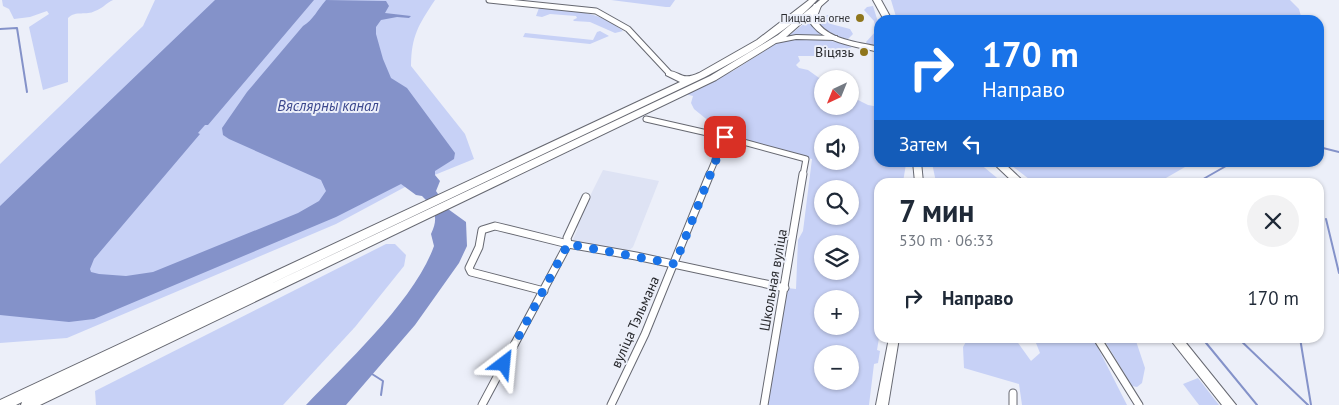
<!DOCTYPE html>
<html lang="ru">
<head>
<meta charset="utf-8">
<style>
	body { margin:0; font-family:"PT Sans",sans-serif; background:#f2f2f3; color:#1f2937; height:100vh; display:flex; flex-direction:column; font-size:19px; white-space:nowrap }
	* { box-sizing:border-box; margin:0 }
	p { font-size:16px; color:#747a83 }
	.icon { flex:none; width:28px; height:28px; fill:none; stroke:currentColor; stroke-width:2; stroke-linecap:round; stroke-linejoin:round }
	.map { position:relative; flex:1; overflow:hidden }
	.drawer { position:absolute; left:874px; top:178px; width:450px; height:165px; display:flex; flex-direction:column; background:#fff; border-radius:15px; box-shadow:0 1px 4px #0004 }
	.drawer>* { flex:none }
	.hud { position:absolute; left:874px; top:15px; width:450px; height:152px; border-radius:15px; box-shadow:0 1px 4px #0004; background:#1a73e8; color:#fff; overflow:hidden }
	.needle { width:32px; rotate:223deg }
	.controls { position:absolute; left:814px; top:70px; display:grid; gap:10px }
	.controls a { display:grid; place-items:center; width:45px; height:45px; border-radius:50%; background:#fff; box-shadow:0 1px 4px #0004; font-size:25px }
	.pin { position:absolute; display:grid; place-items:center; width:42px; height:42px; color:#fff; margin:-21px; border-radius:10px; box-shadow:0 2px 8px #0006 }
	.me { position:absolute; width:55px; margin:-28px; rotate:29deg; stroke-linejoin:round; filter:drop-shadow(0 0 4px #0008) }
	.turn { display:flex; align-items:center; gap:18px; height:105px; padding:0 25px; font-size:22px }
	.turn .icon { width:65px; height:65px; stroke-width:2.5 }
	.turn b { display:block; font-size:35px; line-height:42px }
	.then { display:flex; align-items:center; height:48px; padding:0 25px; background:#0003; gap:10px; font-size:19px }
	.round { display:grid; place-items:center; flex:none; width:52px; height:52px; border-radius:26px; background:#f2f2f3 }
	.summary { display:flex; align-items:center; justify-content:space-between; height:85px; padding:0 25px }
	h1 { font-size:30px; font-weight:700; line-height:38px }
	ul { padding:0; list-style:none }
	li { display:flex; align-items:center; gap:15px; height:70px; padding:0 25px }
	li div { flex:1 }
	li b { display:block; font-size:19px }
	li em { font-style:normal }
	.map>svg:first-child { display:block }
	.built { fill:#dee3f4 }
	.green { fill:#c7d1f6; fill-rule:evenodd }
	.water { fill:#8492c9 }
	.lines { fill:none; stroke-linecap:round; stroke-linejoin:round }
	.stream { stroke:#8492c9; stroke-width:2 }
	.minor-far1-casing { stroke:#666871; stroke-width:7 }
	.minor-casing { stroke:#666871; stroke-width:9 }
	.secondary-casing { stroke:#666871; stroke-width:2 }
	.primary-casing { stroke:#666871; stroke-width:2 }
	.trunk-casing { stroke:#666871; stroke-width:2 }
	.minor-far1 { stroke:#fff; stroke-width:5 }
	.minor { stroke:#fff; stroke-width:7 }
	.secondary { fill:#fff; fill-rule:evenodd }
	.primary { fill:#fff; fill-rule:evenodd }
	.trunk { fill:#fff; fill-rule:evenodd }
	.route { stroke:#1a73e8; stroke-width:9; stroke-dasharray:0 16.2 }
	.poi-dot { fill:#8f761c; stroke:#eceff9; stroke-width:2 }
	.labels { text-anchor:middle; stroke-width:4; stroke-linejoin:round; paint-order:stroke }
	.far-poi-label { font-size:11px; fill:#28292d; stroke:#eceff9; text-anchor:end }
	.poi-label { font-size:14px; fill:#28292d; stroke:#eceff9; text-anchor:end }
	.street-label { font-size:14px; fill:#28292d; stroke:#eceff9 }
	.water-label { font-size:15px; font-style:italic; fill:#3c488d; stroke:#eceff9 }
</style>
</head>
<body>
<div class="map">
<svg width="1339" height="405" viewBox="0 0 1339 405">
	<rect width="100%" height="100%" fill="#eceff9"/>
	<!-- built -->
	<polygon class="built" points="603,170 659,181 633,247 627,252 572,242 578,228 575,226"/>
	<!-- green -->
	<g class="green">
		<path d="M2,0H113C106,3 102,9 95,11C86,16 76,10 68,18V82L43,90L29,27L49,14L47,11L30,17L14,19L9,9L3,6Z"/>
		<path d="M155,0H435C419,24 411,36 411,66L465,134L474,159L405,187L336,224L67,338L0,343V164L143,26Z"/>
		<polygon points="611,0 675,0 670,7 666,7"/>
		<polygon points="891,0 1290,0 1299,9 1302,20 897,20"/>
		<path d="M544,6C572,10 601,12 623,31L615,33L590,22L574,21L573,20L577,18L576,16L550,14L542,17L536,16L539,8Z"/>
		<polygon points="873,6 879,25 879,44 871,46 867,44 866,42 876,31 874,21 864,10 867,7"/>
		<path d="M827,15L835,16L840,21L831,19L829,21L831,24L850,29L853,34L848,39C834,37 826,31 815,22L817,18L824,19Z"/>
		<polygon points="809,20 815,28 829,36 811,35 787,37"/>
		<polygon points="600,31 609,36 590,44 523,37 525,33 593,40 597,32"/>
		<path d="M811,38L844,43L852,47L835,56H798L800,61L796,65L799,68L808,70L822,80V106H850V96L868,105L879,107V162L906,164L903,182H879V338L877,350L880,351L878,363L874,364L869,405H766L787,288L796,289L798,240L803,231L812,159L727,136L694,109L691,103L693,96L685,94L733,71L777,43L792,39ZM822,134H850V161H822ZM822,189H850V216H822ZM822,244H850V271H822ZM822,299H850V326H822ZM822,354H850V381H822Z"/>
		<polygon points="932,163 979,163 1002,182 936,182"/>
		<polygon points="1008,163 1192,163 1159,182 1033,182"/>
		<polygon points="386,244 395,244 406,255 404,266 355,327 283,405 96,405 95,391"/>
		<polygon points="1034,338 1087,338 1095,342 1127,405 1022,405 1019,384 964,368 963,347 967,340 989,342 1016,340 1031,361 1040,353"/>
		<polygon points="1103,338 1135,338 1145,368 1142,383 1137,387 1132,386"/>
		<polygon points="1198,378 1219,405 1199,405 1183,384"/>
	</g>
	<!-- water -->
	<path class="water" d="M215,0H314L208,125H205L198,133L200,134L94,259L90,269L91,272L99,274L126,276L153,272L298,213L319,201L326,191L321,180L229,139L223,135L222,128L247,92L303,26C313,20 318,9 326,0L386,1L389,6L385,13L411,16L409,18L397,17L381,20L376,27V34L383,59L391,78L407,88L455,153L454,159L435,171V175L440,181L436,191L448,209L466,222L467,246L459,263L415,325L346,405H306C346,363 415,300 434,246L431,234C439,218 435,208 422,196L416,195L401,184L336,217L94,319L69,322L0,315V206Z"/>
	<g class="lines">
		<!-- stream -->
		<g class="stream">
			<polyline points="0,29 17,28 27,92"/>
			<polyline points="1319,100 1323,72"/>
			<polyline points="1319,147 1339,152"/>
			<polyline points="1198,182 1233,162"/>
			<polyline points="1326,219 1339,273"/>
			<polyline points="1202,338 1257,405"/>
			<polyline points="1238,338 1308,405"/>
			<polyline points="1300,338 1311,405"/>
			<polyline points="372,374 383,381 381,395"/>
		</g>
		<defs>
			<g id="minor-far1">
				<polyline points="489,0 596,11 628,29 669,73"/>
				<polyline points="646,119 725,137 806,159 803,175"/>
				<polyline points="709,175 725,137"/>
			</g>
			<g id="minor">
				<polyline points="544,291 471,272 469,268 479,247 482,230 495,226 568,244 636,256 785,288"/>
				<polyline points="1097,338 1139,405"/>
				<polyline points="1013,393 1013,405"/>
				<polyline points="482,405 568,244 567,238 586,197"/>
				<polyline points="611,405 645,334 710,174"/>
				<polyline points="764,405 803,174"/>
			</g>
			<g id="secondary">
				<polygon points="913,162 921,162 923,182 915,182"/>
				<polygon points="889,338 899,338 888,405 876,405"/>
			</g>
			<g id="primary">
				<polygon points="873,0 881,0 892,20 884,20"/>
				<path d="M814,4H820L821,6L816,19C826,40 859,42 879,47V52C855,46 820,43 808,19Z"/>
				<polygon points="992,162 1003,162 1022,180 1024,182 1013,182"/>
				<polygon points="1169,338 1182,338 1236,405 1222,405"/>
			</g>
			<path id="trunk" d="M809,0H817C788,32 742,57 705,77L262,288L710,76L778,35L820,0H828L786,37L796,35L834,36H837V40L796,39L776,43L716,80L40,405H21L22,402L16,405H0V400L680,82L666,75V71C681,70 680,82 699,73L757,40Z"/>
		</defs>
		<!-- minor-far1 casing -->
		<use href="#minor-far1" class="minor-far1-casing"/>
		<!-- minor casing -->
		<use href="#minor" class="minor-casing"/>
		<!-- secondary casing -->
		<use href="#secondary" class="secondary-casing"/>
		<!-- primary casing -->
		<use href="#primary" class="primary-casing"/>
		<!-- trunk casing -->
		<use href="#trunk" class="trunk-casing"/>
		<!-- minor-far1 -->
		<use href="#minor-far1" class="minor-far1"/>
		<!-- minor -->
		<use href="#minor" class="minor"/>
		<!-- secondary -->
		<use href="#secondary" class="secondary"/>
		<!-- primary -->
		<use href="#primary" class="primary"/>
		<!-- trunk -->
		<use href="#trunk" class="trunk"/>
	</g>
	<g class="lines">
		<!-- route -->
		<polyline class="route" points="504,364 568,244 675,264 725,137"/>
	</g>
	<!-- markers -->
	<g class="poi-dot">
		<circle cx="860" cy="18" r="5"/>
		<circle cx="864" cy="52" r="5"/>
	</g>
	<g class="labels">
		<!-- far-poi labels -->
		<g class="far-poi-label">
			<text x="850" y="22">Пицца на огне</text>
		</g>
		<!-- poi labels -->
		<g class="poi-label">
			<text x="854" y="57">Віцязь</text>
		</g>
		<!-- street labels -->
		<g class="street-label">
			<text transform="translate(773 280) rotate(-80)" y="5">Школьная вуліца</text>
			<text transform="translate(635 322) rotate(-66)" y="5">вуліца Тэльмана</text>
		</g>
		<!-- water labels -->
		<g class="water-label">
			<text x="328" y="111">Вяслярны канал</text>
		</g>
	</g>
</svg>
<div class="controls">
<a><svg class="needle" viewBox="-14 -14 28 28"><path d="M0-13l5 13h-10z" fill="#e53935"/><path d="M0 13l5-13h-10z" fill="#747a83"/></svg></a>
<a><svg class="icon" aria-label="sound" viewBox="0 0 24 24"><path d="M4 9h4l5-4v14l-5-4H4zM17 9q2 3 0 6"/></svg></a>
<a><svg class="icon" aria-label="search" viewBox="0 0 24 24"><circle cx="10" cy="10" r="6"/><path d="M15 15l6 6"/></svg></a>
<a><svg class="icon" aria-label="layers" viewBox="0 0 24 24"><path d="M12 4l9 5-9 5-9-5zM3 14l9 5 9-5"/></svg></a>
<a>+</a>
<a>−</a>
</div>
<div class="pin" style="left:725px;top:137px;background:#d93025"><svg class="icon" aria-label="arrive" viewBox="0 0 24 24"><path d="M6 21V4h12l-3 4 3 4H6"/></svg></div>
<svg class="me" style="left:504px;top:364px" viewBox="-20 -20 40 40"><path d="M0-17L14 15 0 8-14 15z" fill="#1a73e8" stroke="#fff" stroke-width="4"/></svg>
<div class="hud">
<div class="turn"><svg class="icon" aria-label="right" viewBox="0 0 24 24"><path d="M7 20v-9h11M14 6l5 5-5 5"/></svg><div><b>170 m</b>Направо</div></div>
<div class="then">Затем<svg class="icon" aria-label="left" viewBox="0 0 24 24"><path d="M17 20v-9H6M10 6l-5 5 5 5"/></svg></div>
</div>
<section class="drawer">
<div class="summary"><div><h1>7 мин</h1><p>530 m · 06:33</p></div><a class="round"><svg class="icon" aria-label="close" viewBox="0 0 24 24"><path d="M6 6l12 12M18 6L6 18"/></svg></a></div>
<ul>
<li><svg class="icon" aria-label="right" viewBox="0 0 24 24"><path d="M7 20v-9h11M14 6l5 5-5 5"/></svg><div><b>Направо</b></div><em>170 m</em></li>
</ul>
</section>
</div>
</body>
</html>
